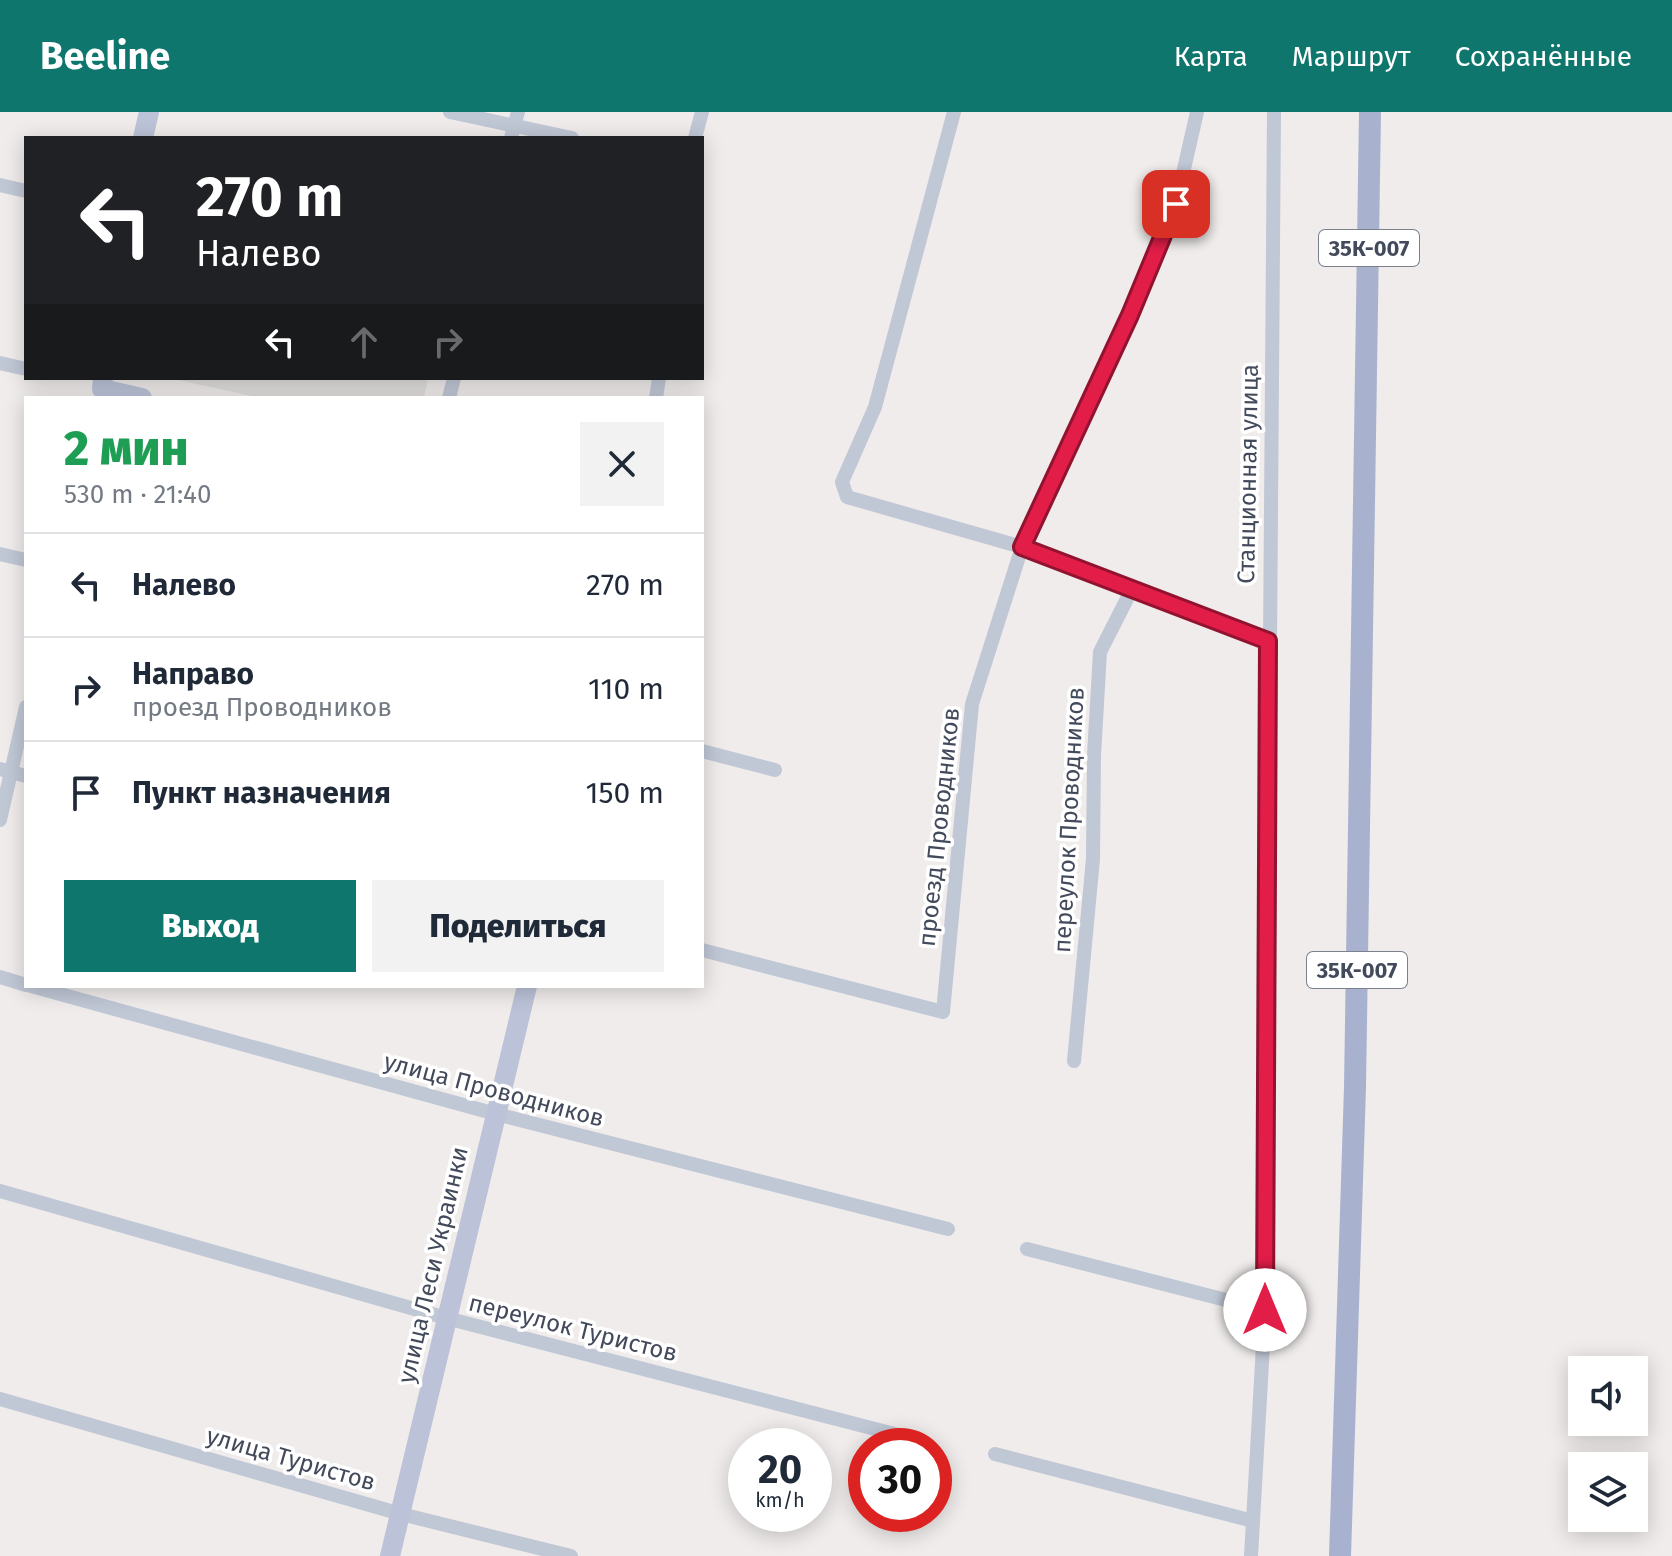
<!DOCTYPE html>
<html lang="ru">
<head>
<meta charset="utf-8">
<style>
	body { margin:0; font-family:"Fira Sans",sans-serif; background:#f2f2f3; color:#1f2937; height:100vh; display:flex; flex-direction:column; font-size:30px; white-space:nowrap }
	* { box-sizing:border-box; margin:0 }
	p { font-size:26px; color:#747a83 }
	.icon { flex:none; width:44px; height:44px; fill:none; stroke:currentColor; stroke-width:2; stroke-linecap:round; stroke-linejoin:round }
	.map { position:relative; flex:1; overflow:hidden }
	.side { position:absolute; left:24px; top:284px; width:680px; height:592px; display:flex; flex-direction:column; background:#fff; border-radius:0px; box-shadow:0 4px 20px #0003 }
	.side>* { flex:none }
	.hud { position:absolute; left:24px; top:24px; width:680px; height:244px; border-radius:0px; box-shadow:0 4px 20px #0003; background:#202124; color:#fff; overflow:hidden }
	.fabs { position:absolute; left:1568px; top:1244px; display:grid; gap:16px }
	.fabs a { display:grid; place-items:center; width:80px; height:80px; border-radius:0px; background:#fff; box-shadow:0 4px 20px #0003; font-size:40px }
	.speed { position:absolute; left:728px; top:1316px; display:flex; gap:16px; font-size:40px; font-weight:700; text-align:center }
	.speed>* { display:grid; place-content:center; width:104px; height:104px; border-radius:50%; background:#fff; box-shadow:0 4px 20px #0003; line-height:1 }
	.speed small { font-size:20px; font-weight:400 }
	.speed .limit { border:12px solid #d22; background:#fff; color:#111 }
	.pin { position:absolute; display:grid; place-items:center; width:68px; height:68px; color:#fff; margin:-34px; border-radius:16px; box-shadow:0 4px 12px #0006 }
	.me { position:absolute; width:88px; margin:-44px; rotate:0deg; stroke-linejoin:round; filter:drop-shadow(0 0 6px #0008) }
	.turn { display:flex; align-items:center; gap:28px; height:168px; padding:0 40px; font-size:36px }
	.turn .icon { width:104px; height:104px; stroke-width:2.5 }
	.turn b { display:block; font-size:56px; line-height:68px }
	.lanes { display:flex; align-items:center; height:76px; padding:0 40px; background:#0003; justify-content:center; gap:40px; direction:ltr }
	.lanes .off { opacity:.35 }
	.round { display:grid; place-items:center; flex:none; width:84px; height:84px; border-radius:0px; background:#f2f2f3 }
	.summary { display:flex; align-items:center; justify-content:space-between; height:136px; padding:0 40px }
	h1 { font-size:48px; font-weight:800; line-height:60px; color:#1e9e55 }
	.button { display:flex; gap:16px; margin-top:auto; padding:16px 40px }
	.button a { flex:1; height:92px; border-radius:0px; background:#0f766e; color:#fff; font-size:32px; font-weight:800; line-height:92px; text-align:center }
	.button a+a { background:#f2f2f3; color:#1f2937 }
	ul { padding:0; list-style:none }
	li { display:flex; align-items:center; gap:24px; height:104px; padding:0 40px; border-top:2px solid #e0e1e3 }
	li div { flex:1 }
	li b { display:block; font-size:30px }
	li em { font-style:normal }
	header { display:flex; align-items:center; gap:48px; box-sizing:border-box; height:112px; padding:0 40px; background:#0f766e; color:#fff }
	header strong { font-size:38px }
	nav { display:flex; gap:44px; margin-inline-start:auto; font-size:28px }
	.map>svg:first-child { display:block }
	.education { fill:#e0dedd }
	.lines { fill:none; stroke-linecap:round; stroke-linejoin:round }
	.street { stroke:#c0c7d5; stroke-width:14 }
	.secondary { stroke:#bcc3d8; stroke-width:20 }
	.primary { stroke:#a8b2cf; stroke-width:22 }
	.route-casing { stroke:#92132f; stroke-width:20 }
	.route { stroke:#e11d48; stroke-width:14 }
	.labels { text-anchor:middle; stroke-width:7; stroke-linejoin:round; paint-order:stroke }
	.shield { fill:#fff; stroke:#7b808c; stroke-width:2 }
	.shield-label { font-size:22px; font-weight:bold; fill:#434a5b }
	.street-label { font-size:24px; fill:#434a5b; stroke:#fff }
</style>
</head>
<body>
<header>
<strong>Beeline</strong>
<nav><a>Карта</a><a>Маршрут</a><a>Сохранённые</a></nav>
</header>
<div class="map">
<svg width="1672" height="1444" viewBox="0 0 1672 1444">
	<rect width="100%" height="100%" fill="#efeceb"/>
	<!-- education -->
	<polygon class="education" points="169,266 428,266 424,286 261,286"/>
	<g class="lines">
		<!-- street -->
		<g class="street">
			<polyline points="450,0 572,26"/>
			<polyline points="954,0 875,295 842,370 847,385 1022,435 1268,529"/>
			<polyline points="511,26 518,0"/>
			<polyline points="695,26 702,0"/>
			<polyline points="0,73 26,79"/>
			<polyline points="0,251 26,257"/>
			<polyline points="449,286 454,266"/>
			<polyline points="656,286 659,266"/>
			<polyline points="0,442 26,448"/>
			<polyline points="702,639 775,658"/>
			<polyline points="0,657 26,664"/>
			<polyline points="0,708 26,595"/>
			<polyline points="702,838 943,900 972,592 1022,435 1130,203 1176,92 1197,0"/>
			<polyline points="0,865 26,873"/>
			<polyline points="31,874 496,1002 948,1117"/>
			<polyline points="1074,949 1093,747 1094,643 1100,540 1132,477"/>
			<polyline points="0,1079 446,1206 906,1325"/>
			<polyline points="1027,1137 1265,1198"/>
			<polyline points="0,1287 401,1402 571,1444"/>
			<polyline points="995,1342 1253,1409"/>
			<polyline points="1251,1444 1265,1198 1274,0"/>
		</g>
		<!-- secondary -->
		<g class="secondary">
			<polyline points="143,26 149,0"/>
			<polyline points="103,266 102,277 142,286"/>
			<polyline points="390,1444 527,874"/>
		</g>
		<!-- primary -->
		<polyline class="primary" points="1340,1444 1355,975 1370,0"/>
	</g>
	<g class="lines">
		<defs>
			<polyline id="route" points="1176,92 1130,203 1022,435 1268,529 1265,1198"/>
		</defs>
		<!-- route casing -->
		<use href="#route" class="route-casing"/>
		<!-- route -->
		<use href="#route" class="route"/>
	</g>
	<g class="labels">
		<!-- shield labels -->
		<g class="shield">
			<rect x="1319" y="118" width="100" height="36" rx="6"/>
			<rect x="1307" y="840" width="100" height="36" rx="6"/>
		</g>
		<g class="shield-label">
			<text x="1369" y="144">35К-007</text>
			<text x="1357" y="866">35К-007</text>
		</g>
		<!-- street labels -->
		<g class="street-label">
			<text transform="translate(1248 362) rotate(-89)" y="8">Станционная улица</text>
			<text transform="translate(1069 708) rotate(-87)" y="8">переулок Проводников</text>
			<text transform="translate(939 715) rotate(-84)" y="8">проезд Проводников</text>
			<text transform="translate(494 978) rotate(15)" y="8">улица Проводников</text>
			<text transform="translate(433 1153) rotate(-77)" y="8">улица Леси Украинки</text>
			<text transform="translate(573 1216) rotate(14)" y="8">переулок Туристов</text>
			<text transform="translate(291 1347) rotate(16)" y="8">улица Туристов</text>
		</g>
	</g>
</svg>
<div class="fabs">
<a><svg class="icon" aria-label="sound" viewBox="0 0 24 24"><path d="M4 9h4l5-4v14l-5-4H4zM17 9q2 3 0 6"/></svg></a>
<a><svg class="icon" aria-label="layers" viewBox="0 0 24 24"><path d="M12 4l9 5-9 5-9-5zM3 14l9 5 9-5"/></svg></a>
</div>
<div class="speed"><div>20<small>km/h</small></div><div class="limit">30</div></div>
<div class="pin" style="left:1176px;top:92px;background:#d93025"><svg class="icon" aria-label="arrive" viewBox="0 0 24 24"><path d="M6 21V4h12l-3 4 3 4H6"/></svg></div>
<svg class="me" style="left:1265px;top:1198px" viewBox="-20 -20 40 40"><circle r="19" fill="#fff"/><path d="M0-13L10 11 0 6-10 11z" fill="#e11d48"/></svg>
<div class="hud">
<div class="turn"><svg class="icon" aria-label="left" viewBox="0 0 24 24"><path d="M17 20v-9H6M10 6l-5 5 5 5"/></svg><div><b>270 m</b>Налево</div></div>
<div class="lanes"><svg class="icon" aria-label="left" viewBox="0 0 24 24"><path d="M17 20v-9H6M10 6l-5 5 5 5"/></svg><svg class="icon off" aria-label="ahead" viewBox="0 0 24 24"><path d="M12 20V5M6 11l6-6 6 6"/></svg><svg class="icon off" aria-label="right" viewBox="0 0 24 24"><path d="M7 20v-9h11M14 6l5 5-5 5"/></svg></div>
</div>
<section class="side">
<div class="summary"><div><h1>2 мин</h1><p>530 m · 21:40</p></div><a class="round"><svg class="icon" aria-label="close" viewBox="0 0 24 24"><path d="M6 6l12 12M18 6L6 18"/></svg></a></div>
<ul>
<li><svg class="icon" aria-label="left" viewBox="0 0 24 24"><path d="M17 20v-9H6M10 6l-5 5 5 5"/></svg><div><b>Налево</b></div><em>270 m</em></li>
<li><svg class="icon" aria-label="right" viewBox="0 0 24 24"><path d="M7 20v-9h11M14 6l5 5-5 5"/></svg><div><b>Направо</b><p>проезд Проводников</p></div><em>110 m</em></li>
<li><svg class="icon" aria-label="arrive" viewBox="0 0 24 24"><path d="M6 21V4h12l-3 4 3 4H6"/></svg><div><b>Пункт назначения</b></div><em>150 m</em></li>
</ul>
<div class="button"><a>Выход</a><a>Поделиться</a></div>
</section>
</div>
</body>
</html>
